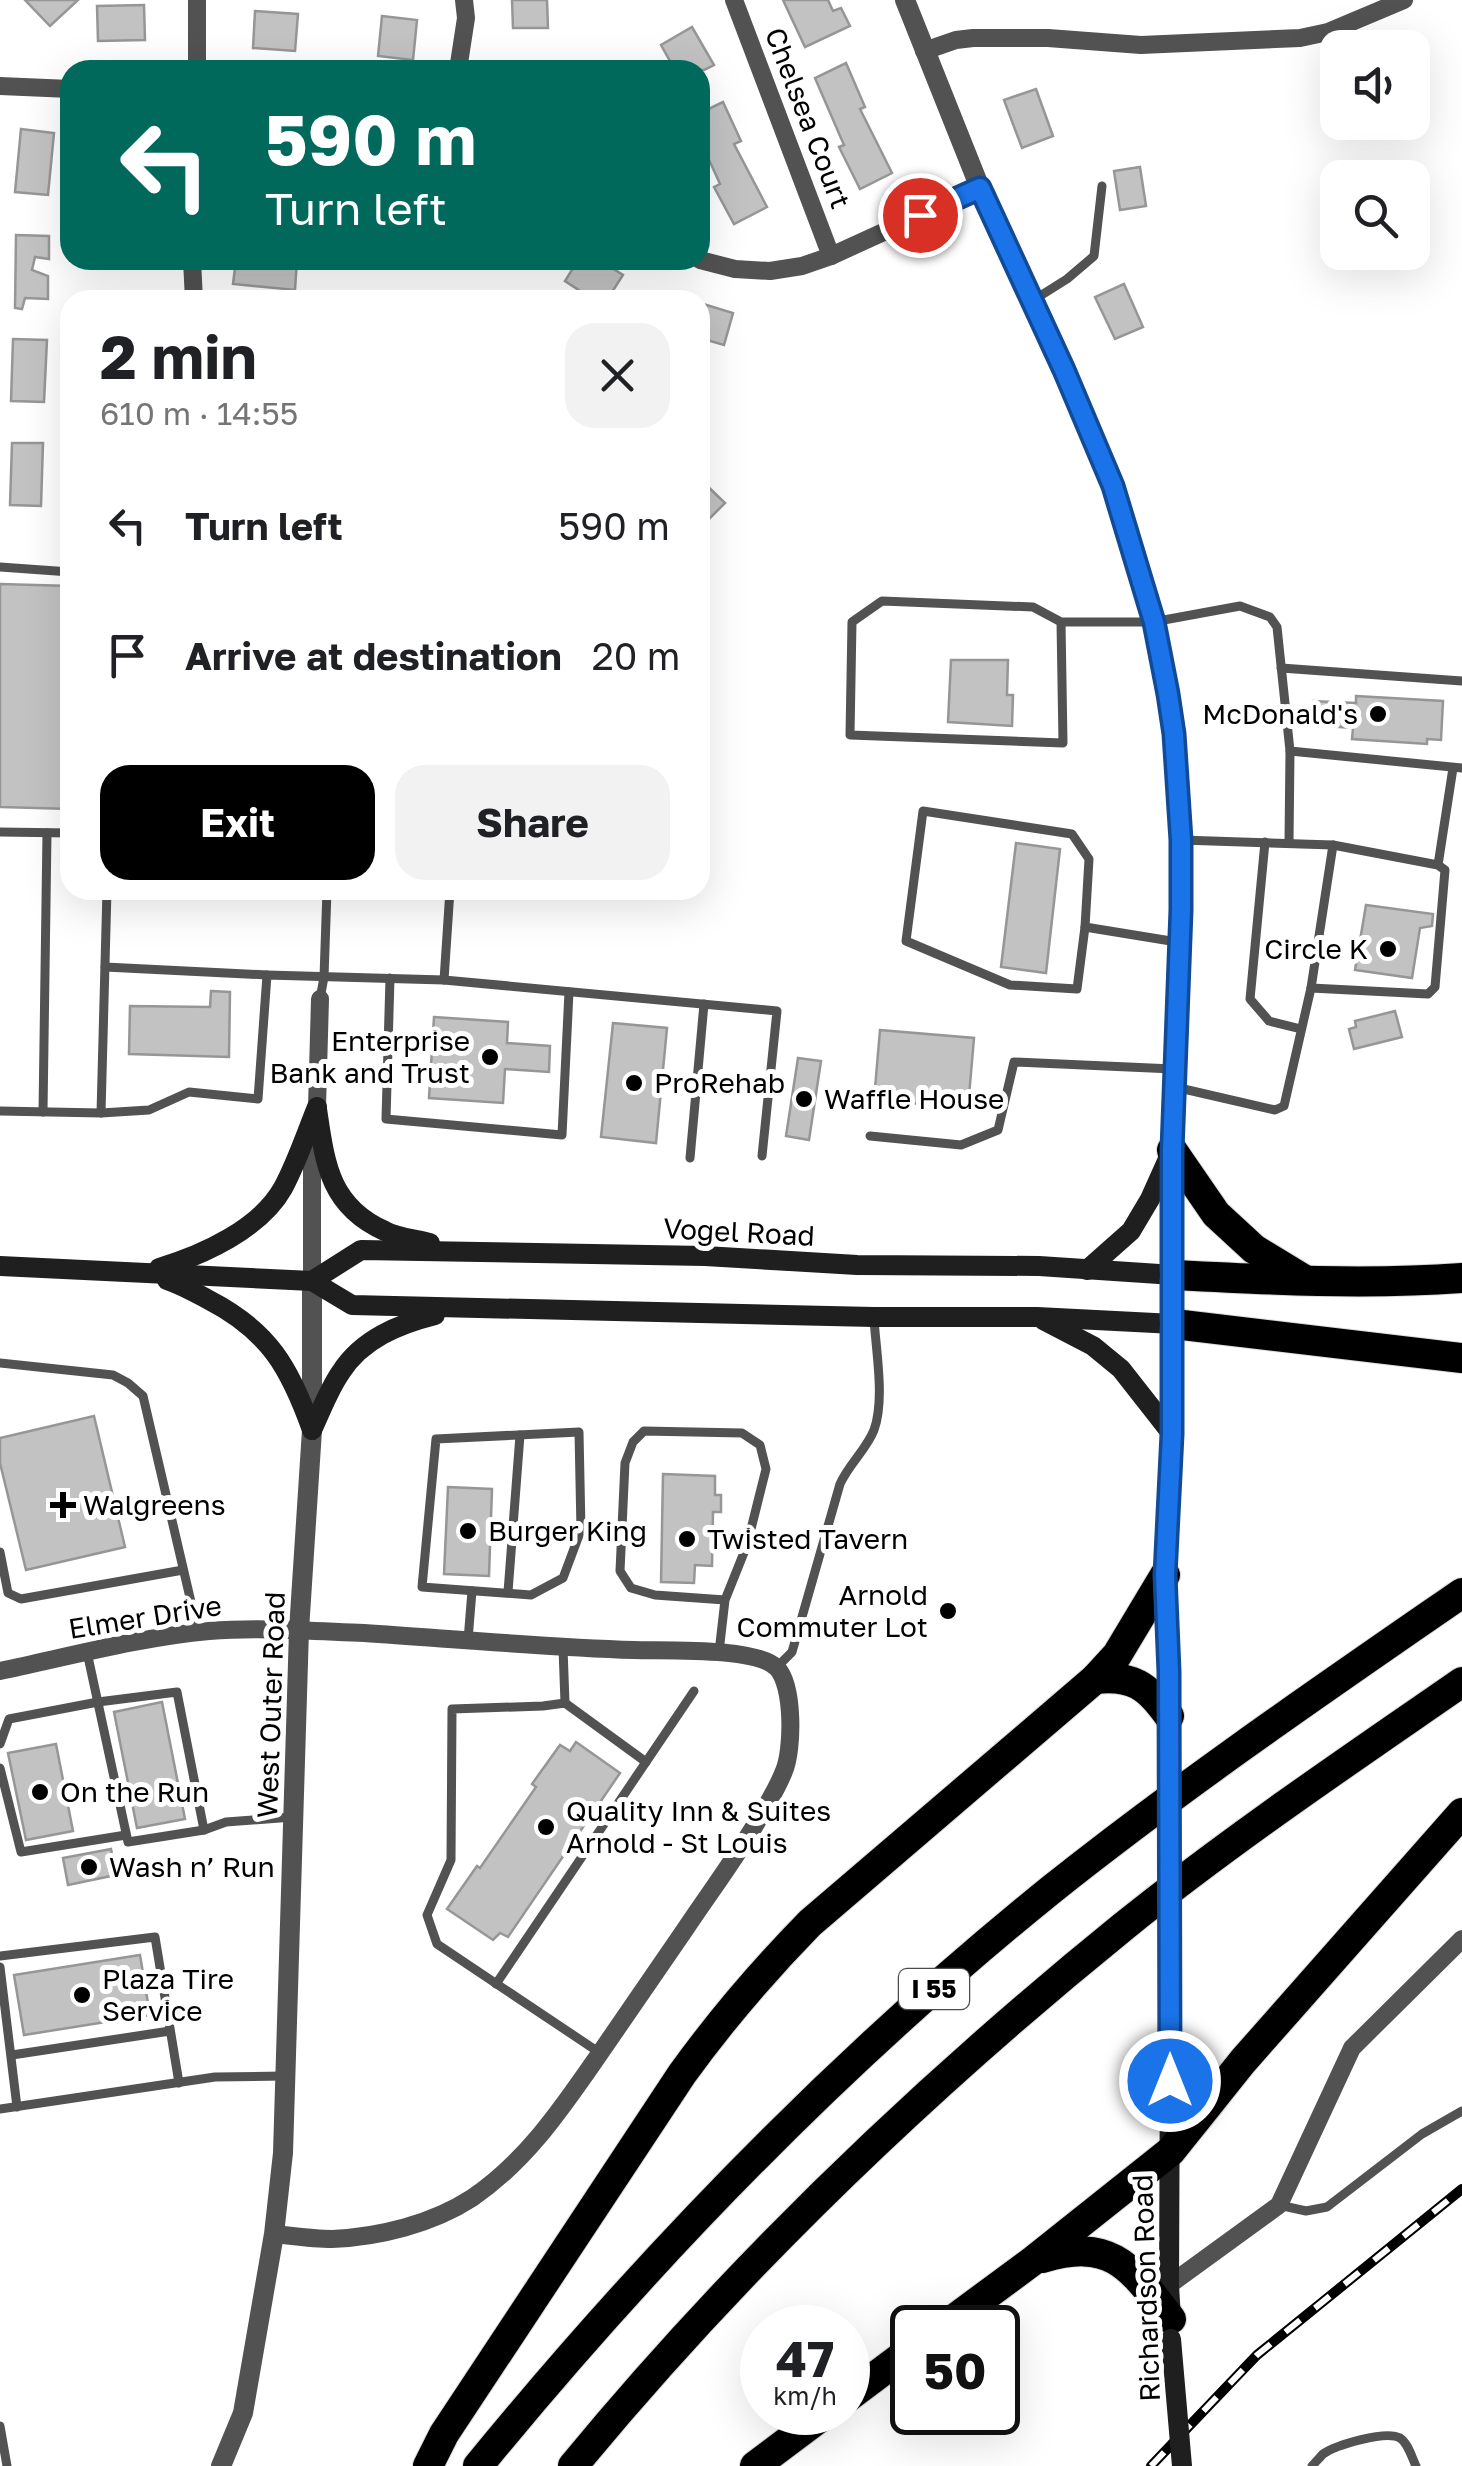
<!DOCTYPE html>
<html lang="en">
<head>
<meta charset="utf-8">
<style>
	body { margin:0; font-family:"Golos Text",sans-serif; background:#f2f2f2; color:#202124; height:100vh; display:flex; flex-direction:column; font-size:38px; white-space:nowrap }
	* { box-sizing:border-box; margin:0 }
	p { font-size:32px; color:#757577 }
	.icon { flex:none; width:55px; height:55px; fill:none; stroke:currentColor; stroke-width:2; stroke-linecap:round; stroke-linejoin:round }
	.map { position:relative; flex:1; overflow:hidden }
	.side { position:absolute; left:60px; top:290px; width:650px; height:610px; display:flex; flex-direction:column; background:#fff; border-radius:30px; box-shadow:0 10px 40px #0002 }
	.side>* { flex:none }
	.banner { position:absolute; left:60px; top:60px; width:650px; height:210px; border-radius:30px; box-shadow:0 10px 40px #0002; background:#00695c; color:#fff; overflow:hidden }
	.controls { position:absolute; left:1320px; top:30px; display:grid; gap:20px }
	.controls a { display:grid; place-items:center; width:110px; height:110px; border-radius:20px; background:#fff; box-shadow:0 10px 40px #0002; font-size:50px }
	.speed { position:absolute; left:740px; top:2305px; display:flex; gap:20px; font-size:50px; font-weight:700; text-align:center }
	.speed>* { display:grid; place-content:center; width:130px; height:130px; border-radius:50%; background:#fff; box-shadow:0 10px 40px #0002; line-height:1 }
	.speed small { font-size:25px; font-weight:400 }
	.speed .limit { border:5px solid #111; border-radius:15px; background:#fff; color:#111 }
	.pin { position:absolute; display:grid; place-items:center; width:85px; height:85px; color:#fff; margin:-42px; border:5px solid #fff; border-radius:50%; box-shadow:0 2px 10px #0007 }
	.me { position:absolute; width:110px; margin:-55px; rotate:0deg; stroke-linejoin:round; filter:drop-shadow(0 0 8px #0008) }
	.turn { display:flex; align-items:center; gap:35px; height:210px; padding:0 40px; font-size:45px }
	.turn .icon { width:130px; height:130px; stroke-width:2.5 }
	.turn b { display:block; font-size:70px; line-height:85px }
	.round { display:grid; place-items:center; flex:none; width:105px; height:105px; border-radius:30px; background:#f2f2f2 }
	.overview { display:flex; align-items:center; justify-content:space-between; height:170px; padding:0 40px }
	h1 { font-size:60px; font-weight:700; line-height:75px }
	.action { display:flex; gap:20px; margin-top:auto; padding:20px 40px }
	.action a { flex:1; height:115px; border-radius:30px; background:#000; color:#fff; font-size:40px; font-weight:700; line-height:115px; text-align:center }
	.action a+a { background:#f2f2f2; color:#202124 }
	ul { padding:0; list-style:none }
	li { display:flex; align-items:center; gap:30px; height:130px; padding:0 40px }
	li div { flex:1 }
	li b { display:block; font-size:38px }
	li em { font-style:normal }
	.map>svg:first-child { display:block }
	.building { fill:#c2c2c2; stroke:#969696; stroke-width:2.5 }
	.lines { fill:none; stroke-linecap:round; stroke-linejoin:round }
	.motorway-casing { stroke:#dbdbdb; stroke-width:32 }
	.service { stroke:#525252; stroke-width:9 }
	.minor { stroke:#525252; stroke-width:18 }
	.tertiary { stroke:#525252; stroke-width:20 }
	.secondary { stroke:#1f1f1f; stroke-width:20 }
	.motorway { stroke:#000; stroke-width:30 }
	.rail-casing { stroke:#000; stroke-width:10 }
	.rail { stroke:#fff; stroke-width:6; stroke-dasharray:19; stroke-linecap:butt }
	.secondary-bridge { stroke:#1f1f1f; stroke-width:20 }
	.route-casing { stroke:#114b97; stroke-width:25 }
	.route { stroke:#1a73e8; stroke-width:18 }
	.poi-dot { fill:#000; stroke:#fff; stroke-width:4 }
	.labels { text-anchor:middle; stroke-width:10; stroke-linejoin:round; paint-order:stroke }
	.shield { fill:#fff; stroke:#4c4c4c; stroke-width:2.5 }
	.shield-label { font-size:25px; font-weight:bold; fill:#000 }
	.street-label { font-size:28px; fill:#000; stroke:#fff }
	.poi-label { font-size:28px; fill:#000; stroke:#fff; text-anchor:start }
</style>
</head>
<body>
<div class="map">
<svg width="1462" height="2466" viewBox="0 0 1462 2466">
	<rect width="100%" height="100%" fill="#fff"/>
	<!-- building -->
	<g class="building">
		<polygon points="25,0 78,0 50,26"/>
		<polygon points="512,0 547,0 548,28 513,28"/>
		<polygon points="783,0 828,0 833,11 841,8 850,26 805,47"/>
		<polygon points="144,5 145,40 98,41 97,6"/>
		<polygon points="255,11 298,14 295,51 253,48"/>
		<polygon points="382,16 417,20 413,60 378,56"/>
		<polygon points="692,27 714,65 704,70 675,70 661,45"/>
		<polygon points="846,63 865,107 860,109 892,173 860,189 839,147 844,145 815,78"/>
		<polygon points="1036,89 1053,136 1022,148 1004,100"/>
		<polygon points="723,102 741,141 734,144 767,207 734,224 714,187 720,184 700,140 700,113"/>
		<polygon points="21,129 54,133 48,195 15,192"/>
		<polygon points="1140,167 1146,206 1120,210 1114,171"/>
		<polygon points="16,235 49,236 49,259 35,257 32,270 48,276 48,299 25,298 22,309 15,308"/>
		<polygon points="236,260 297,260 295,290 233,284"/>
		<polygon points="578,260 599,260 623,275 607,300 594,300 565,281"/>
		<polygon points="1124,284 1143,327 1115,339 1095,297"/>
		<polygon points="700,303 733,313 724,345 700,338"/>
		<polygon points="13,339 47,340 44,402 11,401"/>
		<polygon points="12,443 43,443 41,506 10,505"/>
		<polygon points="700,479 725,503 700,528"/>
		<polygon points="0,584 70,586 70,809 0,807"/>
		<polygon points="951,660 1008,660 1007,695 1013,695 1012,726 948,722"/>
		<polygon points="1356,696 1443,701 1441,740 1427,739 1427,744 1352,739 1353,728 1312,725 1313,701 1356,703"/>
		<polygon points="1016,843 1060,849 1046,973 1001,967"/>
		<polygon points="1366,905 1433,914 1432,926 1420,928 1412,978 1355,970"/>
		<polygon points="211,991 230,992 229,1057 129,1054 130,1006 210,1007"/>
		<polygon points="1395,1011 1402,1037 1354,1049 1349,1029 1356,1027 1355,1021"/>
		<polygon points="434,1017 508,1022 507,1043 550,1046 549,1072 505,1069 503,1103 429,1098"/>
		<polygon points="613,1023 667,1028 656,1143 601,1137"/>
		<polygon points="880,1030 974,1038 968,1108 874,1100"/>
		<polygon points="798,1058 821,1061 809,1140 786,1136"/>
		<polygon points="94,1416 125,1547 26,1570 0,1463 0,1438"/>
		<polygon points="663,1474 715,1476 715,1495 721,1495 721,1512 713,1512 712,1566 695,1565 694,1583 661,1582"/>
		<polygon points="448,1487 492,1489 489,1576 444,1574"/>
		<polygon points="162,1702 185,1819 137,1828 114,1712"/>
		<polygon points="576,1742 620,1773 508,1937 500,1933 493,1940 447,1909 477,1866 480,1868 536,1787 532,1784 560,1745 570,1751"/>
		<polygon points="56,1744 73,1831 26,1840 8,1753"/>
		<polygon points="111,1849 116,1875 68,1885 63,1858"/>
		<polygon points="140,1955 150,2015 24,2035 14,1975"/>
	</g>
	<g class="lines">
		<defs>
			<g id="motorway">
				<polyline points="1172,1150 1216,1214 1254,1249 1305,1280"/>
				<path d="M1174,1275C1270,1280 1365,1285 1462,1278"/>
				<polyline points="1174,1324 1462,1358"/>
				<path d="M1095,1679C1133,1675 1148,1686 1169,1716"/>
				<path d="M1042,2258C1113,2237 1131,2268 1171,2319"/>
				<polyline points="942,2328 1034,2260 1171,2151 1243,2061 1462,1813"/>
				<polyline points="848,2397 912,2349"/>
				<path d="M428,2466L444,2434L682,2074C721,2020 763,1971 810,1923L1095,1679L1117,1655L1165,1575"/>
				<path d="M478,2466C650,2256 840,2060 1052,1889C1184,1784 1323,1689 1462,1593"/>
				<path d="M573,2466C737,2267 924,2088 1124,1926C1232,1839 1348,1761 1462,1682"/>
				<polyline points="755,2466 827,2412"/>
			</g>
		</defs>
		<!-- motorway casing -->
		<use href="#motorway" class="motorway-casing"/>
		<!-- service -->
		<g class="service">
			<polyline points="1032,301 1067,279 1094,256 1102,186"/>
			<polyline points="0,567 70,572"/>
			<polyline points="1061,622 1033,607 882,601 852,622 850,735 1063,743 1061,622 1153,622 1240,606 1270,617 1277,627 1290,751 1462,768"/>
			<polyline points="1281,668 1462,681"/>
			<polygon points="923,811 1072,834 1089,859 1085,927 1077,989 1010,985 906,941"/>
			<polyline points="0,832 70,833"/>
			<polyline points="1265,842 1250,999 1269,1021 1301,1029"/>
			<polyline points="1289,843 1290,751"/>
			<polyline points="1438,865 1453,768"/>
			<polyline points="450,890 444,980 777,1011 762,1156"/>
			<polyline points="1085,927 1177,942"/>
			<polyline points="105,967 267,975"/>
			<polyline points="390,978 386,1119 562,1135 569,992"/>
			<polyline points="1311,988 1333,845"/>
			<polyline points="320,999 324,977 327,890"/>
			<polyline points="1175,1087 1275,1110 1284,1106 1311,988 1428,994 1435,987 1445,870 1438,865 1333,845 1181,840"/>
			<polyline points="0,1111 101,1113 107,890"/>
			<polyline points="43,1112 47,833"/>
			<polyline points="101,1113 149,1110 189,1092 258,1099 267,975 444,980"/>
			<polyline points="870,1136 961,1145 998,1130 1014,1062 1173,1069"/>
			<polyline points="690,1158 704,1004"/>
			<polyline points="0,1363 113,1375 128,1383 143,1396 198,1632"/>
			<polygon points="579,1432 581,1530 563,1578 531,1595 422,1587 436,1439"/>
			<polyline points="0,1552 8,1593 21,1599 183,1570"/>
			<polyline points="508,1592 520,1435"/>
			<polyline points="468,1640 472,1591"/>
			<polyline points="563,1648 565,1703"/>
			<polyline points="87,1652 128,1842 204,1830 226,1822 293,1817"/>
			<polyline points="719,1652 725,1600 747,1545 766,1469 760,1445 742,1433 644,1431 633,1442 625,1463 620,1571 631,1588 655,1595 725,1600"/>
			<path d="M777,1667L792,1652L840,1484C849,1464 866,1450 874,1430C885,1400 876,1351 874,1319"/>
			<polyline points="0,1744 9,1719 98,1702 177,1692 204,1830"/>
			<polyline points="0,1768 21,1852 126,1835"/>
			<polyline points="0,1956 155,1937 179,2083"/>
			<polyline points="0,1967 17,2107"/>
			<polyline points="496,1984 646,1762"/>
			<polyline points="600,2053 437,1944 427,1915 451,1860 452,1709 543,1706 565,1703 646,1762 694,1691"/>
			<polyline points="12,2055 170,2031"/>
			<polyline points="0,2109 215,2077 284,2076"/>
			<polyline points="1279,2205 1306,2211 1327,2207 1422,2134 1462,2111"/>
			<polyline points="0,2426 7,2466"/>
			<path d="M1312,2466C1313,2465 1322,2455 1323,2454C1336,2445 1386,2430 1400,2438C1408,2443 1412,2458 1416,2466"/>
		</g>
		<!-- minor -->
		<g class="minor">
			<polyline points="734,0 831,256"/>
			<polyline points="924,51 956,40 973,38 1048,38 1141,45 1300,38 1328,32 1404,0"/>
			<polyline points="197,70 197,0"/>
			<polyline points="458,70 466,18 464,0"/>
			<polyline points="0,86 70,89"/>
			<polyline points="192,260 194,300"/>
			<polyline points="700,260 735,269 770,271 802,266 831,256 980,188"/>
			<polyline points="312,1281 312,1140 317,1107 320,999"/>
			<path d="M0,1671C67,1657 141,1637 209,1631C260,1627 313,1631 364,1633C454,1639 544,1647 634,1650C665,1651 757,1647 777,1668C794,1686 793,1750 784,1771C778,1787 769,1801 761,1815C738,1855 710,1892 684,1931C655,1973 626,2016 596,2059C560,2111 525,2162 472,2198C432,2224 379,2237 332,2239C313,2239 293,2236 274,2234"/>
			<polyline points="1169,2285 1279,2205 1352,2048 1462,1939"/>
		</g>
		<!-- tertiary -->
		<g class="tertiary">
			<polyline points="905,0 980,188 1105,464 1138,564 1161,658 1174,734 1181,840 1181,911 1172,1150 1174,1275"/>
			<polyline points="221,2466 243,2413 274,2234 283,2153 299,1630 312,1430 312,1281"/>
		</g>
		<!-- secondary -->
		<g class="secondary">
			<path d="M317,1109C325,1163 329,1206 385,1231C398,1238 416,1239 430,1243"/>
			<polyline points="0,1266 312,1281 352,1305 874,1317 1037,1317 1174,1324"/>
			<path d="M159,1268C203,1255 260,1229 283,1188C297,1162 306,1134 317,1107"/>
			<polyline points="1087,1270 1131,1231 1150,1199 1172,1150"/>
			<path d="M167,1280C182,1285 196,1293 209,1300C269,1331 290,1368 312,1430"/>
			<polyline points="312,1281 361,1250 705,1256 857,1265 1039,1266 1174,1275 1172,1434 1165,1575 1169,1672"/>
			<polyline points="1043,1320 1093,1346 1121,1369 1172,1434"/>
			<path d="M312,1430C321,1411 329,1389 341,1372C362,1339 399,1324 435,1315"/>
			<polyline points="1170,2046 1169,2285 1171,2319"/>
		</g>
		<!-- motorway -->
		<use href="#motorway" class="motorway"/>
		<defs>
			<polyline id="rail" points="1151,2466 1257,2355 1462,2189"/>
		</defs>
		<!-- rail casing -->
		<use href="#rail" class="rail-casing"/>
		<!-- rail -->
		<use href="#rail" class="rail"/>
		<!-- secondary-bridge -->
		<g class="secondary-bridge">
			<polyline points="1169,1672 1170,2046"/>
			<polyline points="1171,2339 1182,2466"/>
		</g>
	</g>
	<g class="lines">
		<defs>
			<polyline id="route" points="920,215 980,188 1064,370 1113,486 1154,622 1168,694 1174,734 1181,840 1181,910 1172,1150 1172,1434 1165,1575 1169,1672 1170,2081"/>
		</defs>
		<!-- route casing -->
		<use href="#route" class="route-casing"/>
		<!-- route -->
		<use href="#route" class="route"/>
	</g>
	<!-- markers -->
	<g class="poi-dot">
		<circle cx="1378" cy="714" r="10"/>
		<circle cx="1388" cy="949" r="10"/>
		<circle cx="490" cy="1057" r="10"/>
		<circle cx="634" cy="1083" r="10"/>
		<circle cx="804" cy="1099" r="10"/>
		<path d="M58 1490h10v10h10v10h-10v10h-10v-10h-10v-10h10z"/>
		<circle cx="468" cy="1531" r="10"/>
		<circle cx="687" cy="1539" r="10"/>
		<circle cx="948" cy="1611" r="10"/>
		<circle cx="40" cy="1792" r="10"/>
		<circle cx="546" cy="1827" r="10"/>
		<circle cx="89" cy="1867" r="10"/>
		<circle cx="82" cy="1995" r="10"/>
	</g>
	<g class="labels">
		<!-- shield labels -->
		<rect class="shield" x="899" y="1969" width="70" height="40" rx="8"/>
		<g class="shield-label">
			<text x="934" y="1998">I 55</text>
		</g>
		<!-- street labels -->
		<g class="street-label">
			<text transform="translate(808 118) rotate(69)" y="10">Chelsea Court</text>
			<text transform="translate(739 1232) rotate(3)" y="10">Vogel Road</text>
			<text transform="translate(145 1617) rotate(-9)" y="10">Elmer Drive</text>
			<text transform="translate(271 1705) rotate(-88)" y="10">West Outer Road</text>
			<text transform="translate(1146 2288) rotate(-92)" y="10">Richardson Road</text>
		</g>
		<!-- poi labels -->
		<g class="poi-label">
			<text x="1358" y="724" text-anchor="end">McDonald's</text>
			<text x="1368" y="959" text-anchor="end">Circle K</text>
			<text x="470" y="1051" text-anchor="end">Enterprise<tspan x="470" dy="32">Bank and Trust</tspan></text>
			<text x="654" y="1093">ProRehab</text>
			<text x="824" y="1109">Waffle House</text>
			<text x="83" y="1515">Walgreens</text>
			<text x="488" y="1541">Burger King</text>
			<text x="707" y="1549">Twisted Tavern</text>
			<text x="928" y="1605" text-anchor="end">Arnold<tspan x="928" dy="32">Commuter Lot</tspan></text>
			<text x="60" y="1802">On the Run</text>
			<text x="566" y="1821">Quality Inn &amp; Suites<tspan x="566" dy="32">Arnold - St Louis</tspan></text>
			<text x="109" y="1877">Wash n’ Run</text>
			<text x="102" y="1989">Plaza Tire<tspan x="102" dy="32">Service</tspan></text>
		</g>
	</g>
</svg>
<div class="controls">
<a><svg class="icon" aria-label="sound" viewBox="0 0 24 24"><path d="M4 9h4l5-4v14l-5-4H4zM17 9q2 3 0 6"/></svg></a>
<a><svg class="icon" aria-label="search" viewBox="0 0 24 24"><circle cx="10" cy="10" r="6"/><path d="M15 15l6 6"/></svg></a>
</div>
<div class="speed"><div>47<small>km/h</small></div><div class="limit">50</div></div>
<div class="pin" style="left:920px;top:215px;background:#d93025"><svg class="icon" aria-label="arrive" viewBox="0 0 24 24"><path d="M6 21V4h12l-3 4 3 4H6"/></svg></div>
<svg class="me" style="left:1170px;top:2081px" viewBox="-20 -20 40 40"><circle r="17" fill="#1a73e8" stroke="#fff" stroke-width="3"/><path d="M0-11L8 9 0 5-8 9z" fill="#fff"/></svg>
<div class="banner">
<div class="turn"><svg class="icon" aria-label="left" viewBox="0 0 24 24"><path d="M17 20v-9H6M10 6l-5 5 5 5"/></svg><div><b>590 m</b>Turn left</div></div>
</div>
<section class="side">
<div class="overview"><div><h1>2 min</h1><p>610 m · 14:55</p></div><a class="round"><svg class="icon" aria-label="close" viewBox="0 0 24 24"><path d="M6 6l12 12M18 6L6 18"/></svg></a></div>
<ul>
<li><svg class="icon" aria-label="left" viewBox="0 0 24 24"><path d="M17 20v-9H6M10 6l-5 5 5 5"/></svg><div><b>Turn left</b></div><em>590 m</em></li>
<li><svg class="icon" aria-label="arrive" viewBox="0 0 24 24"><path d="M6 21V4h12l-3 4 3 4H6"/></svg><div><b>Arrive at destination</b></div><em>20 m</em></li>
</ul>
<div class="action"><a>Exit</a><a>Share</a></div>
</section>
</div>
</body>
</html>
